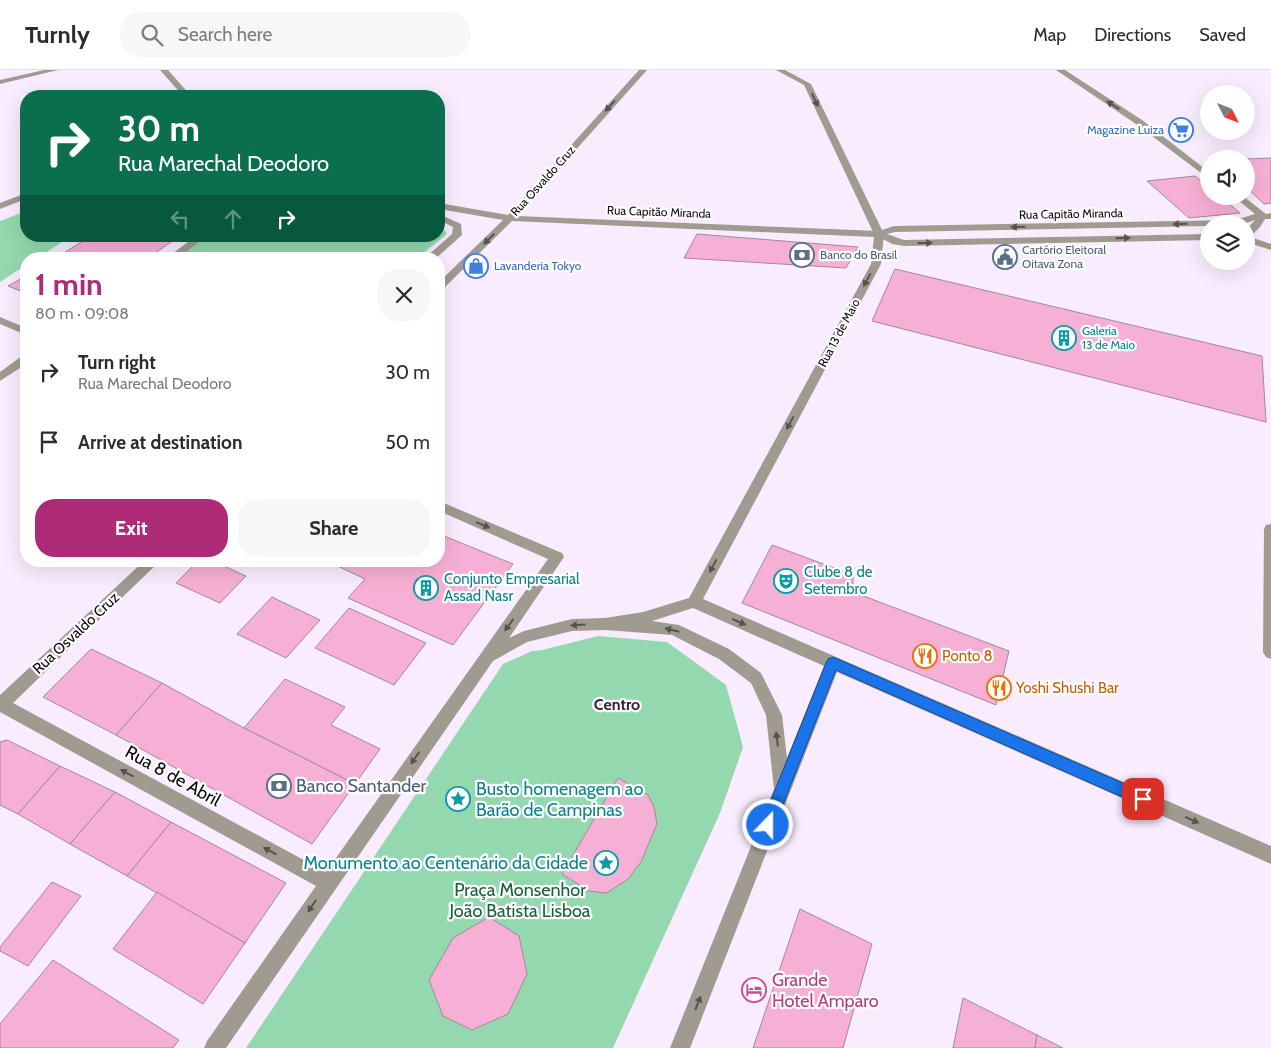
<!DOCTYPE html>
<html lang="en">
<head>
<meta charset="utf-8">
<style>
	body { margin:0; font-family:Cabin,sans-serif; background:#f7f7f7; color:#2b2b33; height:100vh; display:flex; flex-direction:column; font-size:19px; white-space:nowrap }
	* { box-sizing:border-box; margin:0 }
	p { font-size:16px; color:#7c7c81 }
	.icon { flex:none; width:28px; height:28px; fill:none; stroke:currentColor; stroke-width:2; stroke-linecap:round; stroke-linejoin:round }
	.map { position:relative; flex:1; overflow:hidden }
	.details { position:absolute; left:20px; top:182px; width:425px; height:315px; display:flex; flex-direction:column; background:#fff; border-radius:20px; box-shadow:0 5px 20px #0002 }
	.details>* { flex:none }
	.guide { position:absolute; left:20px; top:20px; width:425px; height:152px; border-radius:20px; box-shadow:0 5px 20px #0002; background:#0b6e4f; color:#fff; overflow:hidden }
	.needle { width:32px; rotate:132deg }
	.fabs { position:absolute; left:1200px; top:15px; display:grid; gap:10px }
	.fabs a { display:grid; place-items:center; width:55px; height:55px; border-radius:50%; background:#fff; box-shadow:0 5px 20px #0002; font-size:25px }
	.pin { position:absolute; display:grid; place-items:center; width:42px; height:42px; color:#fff; margin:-21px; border-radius:10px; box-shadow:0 2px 8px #0006 }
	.me { position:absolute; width:55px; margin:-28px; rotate:22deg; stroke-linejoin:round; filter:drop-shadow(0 0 4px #0008) }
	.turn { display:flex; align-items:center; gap:18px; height:105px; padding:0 15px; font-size:22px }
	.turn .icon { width:65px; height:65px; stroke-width:2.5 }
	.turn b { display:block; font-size:35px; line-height:42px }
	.lanes { display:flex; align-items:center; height:48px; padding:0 15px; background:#0003; justify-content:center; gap:25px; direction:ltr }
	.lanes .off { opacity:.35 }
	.round { display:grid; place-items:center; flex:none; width:52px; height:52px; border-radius:20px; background:#f7f7f7 }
	.summary { display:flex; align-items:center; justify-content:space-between; height:85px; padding:0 15px }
	h1 { font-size:30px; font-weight:700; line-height:38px; color:#ae2c77 }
	.cta { display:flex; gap:10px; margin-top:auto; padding:10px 15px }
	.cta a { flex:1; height:58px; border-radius:20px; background:#ae2c77; color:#fff; font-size:20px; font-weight:700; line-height:58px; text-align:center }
	.cta a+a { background:#f7f7f7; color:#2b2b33 }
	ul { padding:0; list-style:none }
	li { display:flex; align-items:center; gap:15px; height:70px; padding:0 15px }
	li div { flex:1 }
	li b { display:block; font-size:19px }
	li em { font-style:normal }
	header { display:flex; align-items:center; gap:30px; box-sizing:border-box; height:70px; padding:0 25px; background:#fff; border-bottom:1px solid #e1e1e2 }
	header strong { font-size:24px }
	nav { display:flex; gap:28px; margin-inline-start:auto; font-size:18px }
	.search { width:350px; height:45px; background:#f7f7f7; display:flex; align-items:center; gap:12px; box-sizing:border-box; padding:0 18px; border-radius:20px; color:#7c7c81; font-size:19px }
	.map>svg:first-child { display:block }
	.green { fill:#94d8af }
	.building { fill:#f7b0d5; stroke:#a28995 }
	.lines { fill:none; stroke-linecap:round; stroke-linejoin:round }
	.minor { fill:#9f9b90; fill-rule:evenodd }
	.tertiary { fill:#9f9b90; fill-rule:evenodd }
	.oneway { fill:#565250 }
	.route { fill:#1a73e8; stroke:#114b97 }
	.labels { text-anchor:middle; stroke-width:4.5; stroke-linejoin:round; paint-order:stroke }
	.far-shop-label { font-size:12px; fill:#366cbe; stroke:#fefefe; text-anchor:end }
	.far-street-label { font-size:12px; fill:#0e0910; stroke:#fefefe }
	.far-service-label { font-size:12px; fill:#4e5e75; stroke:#fefefe; text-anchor:start }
	.far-culture-label { font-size:12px; fill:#0d838f; stroke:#fefefe; text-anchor:start }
	.culture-label { font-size:15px; fill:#0d838f; stroke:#fefefe; text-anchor:start }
	.street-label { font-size:15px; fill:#0e0910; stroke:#fefefe }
	.food-label { font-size:15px; fill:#c56008; stroke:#fefefe; text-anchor:start }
	.neighbourhood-label { font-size:16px; font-weight:bold; fill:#322637; stroke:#fefefe }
	.near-street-label { font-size:18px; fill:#0e0910; stroke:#fefefe }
	.near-service-label { font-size:18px; fill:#4e5e75; stroke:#fefefe; text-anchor:start }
	.near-culture-label { font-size:18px; fill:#0d838f; stroke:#fefefe; text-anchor:start }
	.near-park-label { font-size:18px; fill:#1a5f3c; stroke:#fefefe }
	.near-hotel-label { font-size:18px; fill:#b23c85; stroke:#fefefe; text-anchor:start }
</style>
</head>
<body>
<header>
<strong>Turnly</strong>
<div class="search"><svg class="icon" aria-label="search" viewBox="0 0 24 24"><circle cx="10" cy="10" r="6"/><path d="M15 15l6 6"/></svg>Search here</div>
<nav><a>Map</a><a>Directions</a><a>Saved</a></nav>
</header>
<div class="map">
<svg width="1271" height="978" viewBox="0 0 1271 978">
	<rect width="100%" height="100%" fill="#f9ecfe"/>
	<!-- green -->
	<g class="green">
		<polygon points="26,141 26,166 71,166 36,189 26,189 26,195 0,212 0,151"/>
		<polygon points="439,155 442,156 447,164 416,189 179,189 173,187 202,166 439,166"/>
		<polygon points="598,566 667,572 726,615 743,677 720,743 613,978 246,978 503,594 532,581 542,580"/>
	</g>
	<!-- building -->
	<g class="building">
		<polygon points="1271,88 1271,133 1264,134 1246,117 1246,89"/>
		<polygon points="1195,106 1209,117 1209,126 1220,126 1240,143 1189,148 1147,111"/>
		<polygon points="697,164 858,177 846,198 684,188"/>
		<polygon points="91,166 180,166 146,189 54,189"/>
		<polygon points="895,199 1262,286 1266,352 872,251"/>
		<polygon points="26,206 26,223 8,216"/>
		<polygon points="439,464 513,494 453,575 348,528 365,509 327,491 439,491"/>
		<polygon points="772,475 853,505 853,522 1009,581 996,635 742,533"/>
		<polygon points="198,491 213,491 246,506 220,533 176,513"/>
		<polygon points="272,527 320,550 286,588 237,564"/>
		<polygon points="349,538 426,573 394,615 315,578"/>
		<polygon points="91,579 162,613 116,665 43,627"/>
		<polygon points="285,609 345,637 331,655 380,679 355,714 244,658"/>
		<polygon points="162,613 244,658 355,714 312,774 116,665"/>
		<polygon points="7,670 60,696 18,744 0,735 0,672"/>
		<polygon points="60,696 115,722 70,774 18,744"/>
		<polygon points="618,708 648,725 654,737 657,754 641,792 628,809 607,823 589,821 562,804"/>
		<polygon points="115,722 171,752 127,806 70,774"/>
		<polygon points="171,752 286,813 245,873 127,806"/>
		<polygon points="52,812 81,826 28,896 0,881 0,877"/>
		<polygon points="157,822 245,873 203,934 113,879"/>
		<polygon points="800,839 872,874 843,978 753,978"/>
		<polygon points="489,847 519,866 527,904 508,944 472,960 443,946 429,910 453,868"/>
		<polygon points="53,890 179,970 173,978 0,978 0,954"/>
		<polygon points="963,928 1037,965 1035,978 953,978"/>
		<polygon points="1037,965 1063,978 1035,978"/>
	</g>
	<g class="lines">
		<!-- minor -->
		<g class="minor">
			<polygon points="44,0 58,0 0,14 0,10"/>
			<polygon points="160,0 168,0 191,26 183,26"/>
			<path d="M639,0H647L517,146L879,161L884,164L881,194L703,529L1271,776V794L837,602L690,978H670L774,719L766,645L751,613L719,589L672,565L605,560L572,561L527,572L493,591L226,978H204L207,971L316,816L0,642V625L144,491H160L13,633L326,802L548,489L439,441V431L562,483L564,487L509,568L524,561L572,549L605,548L643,542L689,528L871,194L874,167L512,151L443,219L439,220V212L503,150L439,139V133L508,145ZM693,538L824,596L787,688L782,645L761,603L729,579L679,555L652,551Z"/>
			<polygon points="26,123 26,129 0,139 0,133"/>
			<polygon points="439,144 461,154 462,165 435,189 424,189 452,164 453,157 439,150"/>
			<polygon points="196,166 207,166 177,189 165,189"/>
			<polygon points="0,247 26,258 26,265 0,254"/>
			<polygon points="22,286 26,286 26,294 0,311 0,302"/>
			<polygon points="1271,454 1271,589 1266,587 1263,582 1264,459 1266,455"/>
		</g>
		<!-- tertiary -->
		<g class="tertiary">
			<polygon points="776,0 785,0 811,14 882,160 894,156 1235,150 1255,144 1233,126 1243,126 1266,144 1271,143 1271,149 1265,149 1260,157 1250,167 1271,174 1271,180 1246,172 1246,160 1255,150 1243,154 1209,154 1209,156 895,162 887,164 904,170 1209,164 1209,170 904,176 892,174 874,164 804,15"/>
			<polygon points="1056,0 1065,0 1142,50 1209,102 1209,109 1136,54"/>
		</g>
	</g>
	<!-- one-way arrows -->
	<defs><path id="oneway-solid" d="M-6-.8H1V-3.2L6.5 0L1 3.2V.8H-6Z" transform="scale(1.25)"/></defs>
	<g class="oneway">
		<use href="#oneway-solid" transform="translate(815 30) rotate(65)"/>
		<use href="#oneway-solid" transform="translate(1113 35) rotate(-147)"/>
		<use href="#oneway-solid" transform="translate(610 36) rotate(132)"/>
		<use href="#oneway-solid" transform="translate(1180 154) rotate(179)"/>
		<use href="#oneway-solid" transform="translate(1018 157) rotate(179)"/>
		<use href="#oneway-solid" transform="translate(1123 168) rotate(-1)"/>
		<use href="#oneway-solid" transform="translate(489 169) rotate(136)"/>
		<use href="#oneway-solid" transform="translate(925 173) rotate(-2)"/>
		<use href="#oneway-solid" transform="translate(867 210) rotate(118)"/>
		<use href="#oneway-solid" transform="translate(790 353) rotate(118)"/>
		<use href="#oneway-solid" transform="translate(483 455) rotate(23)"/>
		<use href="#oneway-solid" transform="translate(713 496) rotate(118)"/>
		<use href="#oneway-solid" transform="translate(739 552) rotate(24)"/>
		<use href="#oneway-solid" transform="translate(509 555) rotate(126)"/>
		<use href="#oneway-solid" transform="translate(578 555) rotate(176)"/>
		<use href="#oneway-solid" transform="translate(672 560) rotate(-166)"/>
		<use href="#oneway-solid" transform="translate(777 669) rotate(-97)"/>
		<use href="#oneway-solid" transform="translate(415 688) rotate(125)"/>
		<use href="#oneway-solid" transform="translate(127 703) rotate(-151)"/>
		<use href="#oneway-solid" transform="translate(1192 750) rotate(24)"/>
		<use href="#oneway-solid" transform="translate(270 781) rotate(-151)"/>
		<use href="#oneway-solid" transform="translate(312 836) rotate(124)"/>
		<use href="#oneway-solid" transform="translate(698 933) rotate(-68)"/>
	</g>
	<!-- route -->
	<polygon class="route" points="833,587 1148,724 1150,729 1148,734 1143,736 1138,734 836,600 773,760 768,762 763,760 761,755 826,593 828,589"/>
	<!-- icons -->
	<defs>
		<symbol id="supermarket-ring" viewBox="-11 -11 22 22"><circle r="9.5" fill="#fefefe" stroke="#3f7fe0" stroke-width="1.5"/><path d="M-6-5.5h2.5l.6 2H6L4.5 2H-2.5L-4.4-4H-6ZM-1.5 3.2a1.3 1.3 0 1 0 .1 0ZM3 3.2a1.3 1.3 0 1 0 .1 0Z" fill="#3f7fe0"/></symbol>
		<symbol id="bank-ring" viewBox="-11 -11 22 22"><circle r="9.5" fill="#fefefe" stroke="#5c6f8a" stroke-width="1.5"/><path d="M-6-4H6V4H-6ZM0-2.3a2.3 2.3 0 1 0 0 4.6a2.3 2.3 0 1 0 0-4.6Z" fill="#5c6f8a"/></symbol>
		<symbol id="civic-ring" viewBox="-11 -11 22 22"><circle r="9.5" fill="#fefefe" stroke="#5c6f8a" stroke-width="1.5"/><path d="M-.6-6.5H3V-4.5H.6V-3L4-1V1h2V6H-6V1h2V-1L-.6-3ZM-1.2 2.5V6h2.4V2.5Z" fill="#5c6f8a"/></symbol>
		<symbol id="shop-ring" viewBox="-11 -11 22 22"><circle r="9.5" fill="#fefefe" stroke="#3f7fe0" stroke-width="1.5"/><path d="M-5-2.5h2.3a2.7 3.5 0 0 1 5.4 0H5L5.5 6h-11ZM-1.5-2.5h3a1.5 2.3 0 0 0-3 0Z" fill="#3f7fe0"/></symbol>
		<symbol id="building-ring" viewBox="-11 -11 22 22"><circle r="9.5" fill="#fefefe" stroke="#0f9aa8" stroke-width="1.5"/><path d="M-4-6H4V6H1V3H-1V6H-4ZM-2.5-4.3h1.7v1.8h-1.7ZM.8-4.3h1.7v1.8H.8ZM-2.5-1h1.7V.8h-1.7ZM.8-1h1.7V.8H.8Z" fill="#0f9aa8"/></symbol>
		<symbol id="theatre-ring" viewBox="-11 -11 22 22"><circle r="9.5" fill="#fefefe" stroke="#0f9aa8" stroke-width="1.5"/><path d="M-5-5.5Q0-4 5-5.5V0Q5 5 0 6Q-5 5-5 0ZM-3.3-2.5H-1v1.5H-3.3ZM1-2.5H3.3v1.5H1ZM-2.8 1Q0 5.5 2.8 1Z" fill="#0f9aa8"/></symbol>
		<symbol id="restaurant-ring" viewBox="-11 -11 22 22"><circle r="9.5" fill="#fefefe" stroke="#e8710a" stroke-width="1.5"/><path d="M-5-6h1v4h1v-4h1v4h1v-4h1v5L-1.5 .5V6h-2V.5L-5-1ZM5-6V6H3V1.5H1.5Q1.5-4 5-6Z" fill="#e8710a"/></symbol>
		<symbol id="sight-ring" viewBox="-11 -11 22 22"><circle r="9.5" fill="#fefefe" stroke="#0f9aa8" stroke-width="1.5"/><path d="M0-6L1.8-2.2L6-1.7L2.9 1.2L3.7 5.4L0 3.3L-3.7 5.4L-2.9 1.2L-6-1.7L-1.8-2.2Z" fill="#0f9aa8"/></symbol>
		<symbol id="hotel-ring" viewBox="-11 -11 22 22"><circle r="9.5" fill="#fefefe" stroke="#d1479c" stroke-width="1.5"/><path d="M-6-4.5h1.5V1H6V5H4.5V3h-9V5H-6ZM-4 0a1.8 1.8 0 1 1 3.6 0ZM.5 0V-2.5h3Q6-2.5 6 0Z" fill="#d1479c"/></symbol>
	</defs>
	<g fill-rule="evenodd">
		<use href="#supermarket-ring" x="1167" y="46" width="28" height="28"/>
		<use href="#bank-ring" x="788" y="171" width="28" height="28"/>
		<use href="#civic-ring" x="991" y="173" width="28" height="28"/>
		<use href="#shop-ring" x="462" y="182" width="28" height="28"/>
		<use href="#building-ring" x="1050" y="254" width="28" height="28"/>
		<use href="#theatre-ring" x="772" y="497" width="28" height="28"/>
		<use href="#building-ring" x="412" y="504" width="28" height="28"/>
		<use href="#restaurant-ring" x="911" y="572" width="28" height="28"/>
		<use href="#restaurant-ring" x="985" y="604" width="28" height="28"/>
		<use href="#bank-ring" x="265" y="702" width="28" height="28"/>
		<use href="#sight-ring" x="444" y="715" width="28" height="28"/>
		<use href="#sight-ring" x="592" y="779" width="28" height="28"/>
		<use href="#hotel-ring" x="740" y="906" width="28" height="28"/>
	</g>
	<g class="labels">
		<!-- far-shop labels -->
		<g class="far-shop-label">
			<text x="1164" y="64">Magazine Luiza</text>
			<text x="494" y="200" text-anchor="start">Lavanderia Tokyo</text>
		</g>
		<!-- far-street labels -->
		<g class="far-street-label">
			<text transform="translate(543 111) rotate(-48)" y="4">Rua Osvaldo Cruz</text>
			<text transform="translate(659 142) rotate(2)" y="4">Rua Capitão Miranda</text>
			<text transform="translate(1071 144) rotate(-1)" y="4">Rua Capitão Miranda</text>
			<text transform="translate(839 263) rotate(-62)" y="4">Rua 13 de Maio</text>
		</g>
		<!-- far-service labels -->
		<g class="far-service-label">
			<text x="1022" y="184">Cartório Eleitoral<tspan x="1022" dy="14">Oitava Zona</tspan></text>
			<text x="820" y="189">Banco do Brasil</text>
		</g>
		<!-- far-culture labels -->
		<g class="far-culture-label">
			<text x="1082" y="265">Galeria<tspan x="1082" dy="14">13 de Maio</tspan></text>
		</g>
		<!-- culture labels -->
		<g class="culture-label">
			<text x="804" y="507">Clube 8 de<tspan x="804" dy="17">Setembro</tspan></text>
			<text x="444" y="514">Conjunto Empresarial<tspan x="444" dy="17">Assad Nasr</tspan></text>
		</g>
		<!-- street labels -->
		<g class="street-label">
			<text transform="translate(76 563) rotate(-43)" y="5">Rua Osvaldo Cruz</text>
		</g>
		<!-- food labels -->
		<g class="food-label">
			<text x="942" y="591">Ponto 8</text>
			<text x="1016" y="623">Yoshi Shushi Bar</text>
		</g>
		<!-- neighbourhood labels -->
		<g class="neighbourhood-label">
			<text x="617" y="640">Centro</text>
		</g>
		<!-- near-street labels -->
		<g class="near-street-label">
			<text transform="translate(173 706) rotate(29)" y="6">Rua 8 de Abril</text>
		</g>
		<!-- near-service labels -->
		<g class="near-service-label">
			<text x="296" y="722">Banco Santander</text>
		</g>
		<!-- near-culture labels -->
		<g class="near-culture-label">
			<text x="476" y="725">Busto homenagem ao<tspan x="476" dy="21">Barão de Campinas</tspan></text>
			<text x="588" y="799" text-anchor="end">Monumento ao Centenário da Cidade</text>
		</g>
		<!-- near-park labels -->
		<g class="near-park-label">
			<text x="520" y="826">Praça Monsenhor<tspan x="520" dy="21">João Batista Lisboa</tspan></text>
		</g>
		<!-- near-hotel labels -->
		<g class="near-hotel-label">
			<text x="772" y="916">Grande<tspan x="772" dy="21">Hotel Amparo</tspan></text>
		</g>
	</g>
</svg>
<div class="fabs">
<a><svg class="needle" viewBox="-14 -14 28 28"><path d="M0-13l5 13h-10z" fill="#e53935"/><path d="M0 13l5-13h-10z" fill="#7c7c81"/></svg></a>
<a><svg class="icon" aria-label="sound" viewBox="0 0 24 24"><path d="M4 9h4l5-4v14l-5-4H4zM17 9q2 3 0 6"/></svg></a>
<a><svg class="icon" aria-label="layers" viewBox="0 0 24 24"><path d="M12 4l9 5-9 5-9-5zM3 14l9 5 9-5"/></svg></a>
</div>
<div class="pin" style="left:1143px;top:729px;background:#d93025"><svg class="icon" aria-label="arrive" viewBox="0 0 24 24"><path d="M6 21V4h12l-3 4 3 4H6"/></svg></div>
<svg class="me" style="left:768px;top:755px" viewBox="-20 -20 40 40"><circle r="17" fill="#1a73e8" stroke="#fff" stroke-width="3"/><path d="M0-11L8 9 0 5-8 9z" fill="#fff"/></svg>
<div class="guide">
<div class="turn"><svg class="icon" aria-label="right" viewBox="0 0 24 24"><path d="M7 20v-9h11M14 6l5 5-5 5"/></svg><div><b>30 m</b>Rua Marechal Deodoro</div></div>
<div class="lanes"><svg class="icon off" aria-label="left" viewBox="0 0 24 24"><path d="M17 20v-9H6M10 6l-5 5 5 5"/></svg><svg class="icon off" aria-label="ahead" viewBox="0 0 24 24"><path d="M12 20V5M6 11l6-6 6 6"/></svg><svg class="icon" aria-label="right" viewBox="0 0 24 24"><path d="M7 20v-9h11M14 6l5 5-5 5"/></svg></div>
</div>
<section class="details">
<div class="summary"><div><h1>1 min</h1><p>80 m · 09:08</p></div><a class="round"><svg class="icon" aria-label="close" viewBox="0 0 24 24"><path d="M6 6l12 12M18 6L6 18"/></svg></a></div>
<ul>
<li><svg class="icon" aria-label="right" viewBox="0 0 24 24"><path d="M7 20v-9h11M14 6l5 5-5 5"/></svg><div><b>Turn right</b><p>Rua Marechal Deodoro</p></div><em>30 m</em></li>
<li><svg class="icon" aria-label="arrive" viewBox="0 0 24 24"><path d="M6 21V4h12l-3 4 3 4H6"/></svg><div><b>Arrive at destination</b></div><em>50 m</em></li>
</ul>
<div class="cta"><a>Exit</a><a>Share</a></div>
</section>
</div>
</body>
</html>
